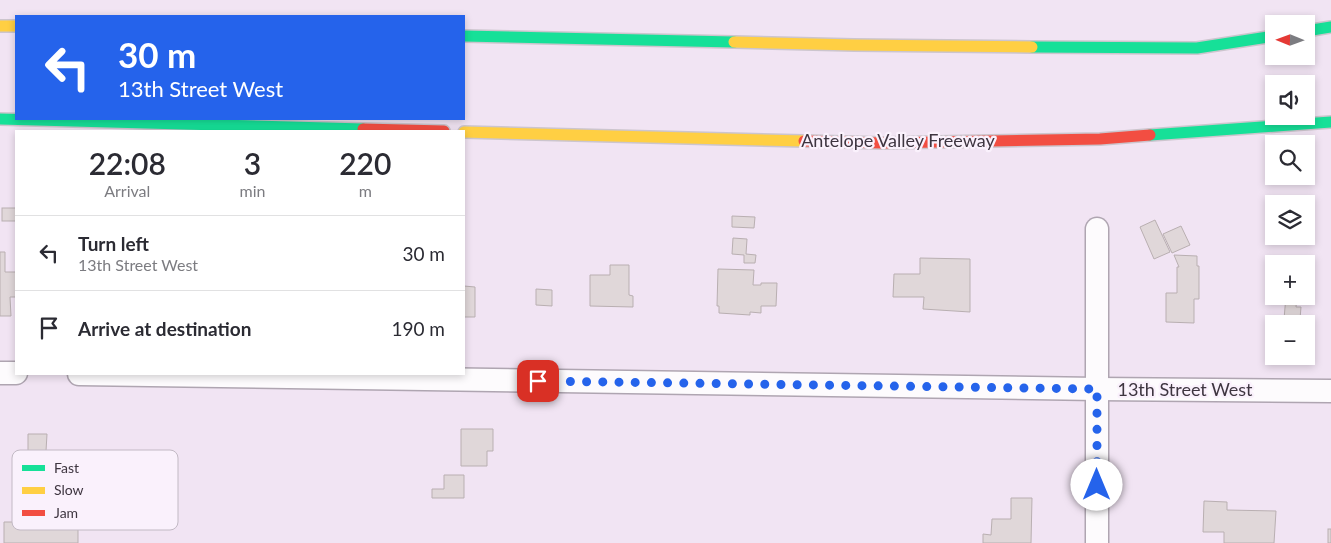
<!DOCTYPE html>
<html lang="en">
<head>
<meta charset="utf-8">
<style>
	body { margin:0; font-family:Lato,sans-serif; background:#f7f7f7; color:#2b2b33; height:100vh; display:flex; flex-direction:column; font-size:19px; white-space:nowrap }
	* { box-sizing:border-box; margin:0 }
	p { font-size:16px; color:#7c7c81 }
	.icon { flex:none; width:28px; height:28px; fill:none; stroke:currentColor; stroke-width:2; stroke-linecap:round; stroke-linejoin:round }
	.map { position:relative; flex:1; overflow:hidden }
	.sheet { position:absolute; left:15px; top:130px; width:450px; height:245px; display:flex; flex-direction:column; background:#fff; border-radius:0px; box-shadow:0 2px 8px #0003 }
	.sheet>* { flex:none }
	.banner { position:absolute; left:15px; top:15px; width:450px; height:105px; border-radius:0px; box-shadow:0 2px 8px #0003; background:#2563eb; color:#fff; overflow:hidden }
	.needle { width:32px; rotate:271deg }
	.controls { position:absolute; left:1265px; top:15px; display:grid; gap:10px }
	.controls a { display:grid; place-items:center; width:50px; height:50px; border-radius:0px; background:#fff; box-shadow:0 2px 8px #0003; font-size:25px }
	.pin { position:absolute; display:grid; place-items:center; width:42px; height:42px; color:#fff; margin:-21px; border-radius:10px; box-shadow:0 2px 8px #0006 }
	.me { position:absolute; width:55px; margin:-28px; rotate:0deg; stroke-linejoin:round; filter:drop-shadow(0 0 4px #0008) }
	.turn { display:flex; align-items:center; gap:18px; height:105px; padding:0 20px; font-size:22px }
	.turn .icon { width:65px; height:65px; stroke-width:2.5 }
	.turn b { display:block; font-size:35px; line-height:42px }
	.eta { display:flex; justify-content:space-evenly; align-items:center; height:85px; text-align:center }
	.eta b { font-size:30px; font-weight:600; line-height:35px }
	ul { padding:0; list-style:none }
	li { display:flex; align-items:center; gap:15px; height:75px; padding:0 20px; border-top:1px solid #e1e1e2 }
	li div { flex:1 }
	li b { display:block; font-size:19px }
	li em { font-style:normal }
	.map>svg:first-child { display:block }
	.building { fill:#e0d7d9; stroke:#b9afb1 }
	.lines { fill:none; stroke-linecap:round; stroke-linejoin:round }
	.street-casing { stroke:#afa5b1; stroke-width:25 }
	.fast-casing { stroke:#ccc5cd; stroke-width:14 }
	.slow-casing { stroke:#ccc5cd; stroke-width:14 }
	.jam-casing { stroke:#ccc5cd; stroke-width:14 }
	.street { stroke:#fdfbfd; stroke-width:22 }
	.fast { stroke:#16e098; stroke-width:11 }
	.slow { stroke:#ffcf43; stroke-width:11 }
	.jam { stroke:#f24e42; stroke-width:11 }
	.route { stroke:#2563eb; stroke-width:9; stroke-dasharray:0 16.2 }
	.labels { text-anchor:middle; stroke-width:4.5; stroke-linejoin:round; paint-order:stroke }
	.street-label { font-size:18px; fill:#3e3540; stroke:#faf1fc }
	.key { fill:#faf1fc; stroke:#c2b9c4; stroke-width:1 }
	.key-label { font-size:14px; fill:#3e3540 }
</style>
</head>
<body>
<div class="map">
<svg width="1331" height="543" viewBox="0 0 1331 543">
	<rect width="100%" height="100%" fill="#f1e4f3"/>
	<!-- building -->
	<g class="building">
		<rect x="2" y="208" width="14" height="13"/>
		<polygon points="732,216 755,217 754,228 732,227"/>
		<polygon points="1155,220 1170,252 1154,259 1140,227"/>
		<polygon points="1181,226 1190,245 1172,253 1163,234"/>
		<polygon points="733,238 747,239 746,254 756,255 755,263 744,263 744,255 732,254"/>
		<polygon points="0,252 5,252 5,272 16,272 16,297 10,297 11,316 0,316"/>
		<polygon points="1174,255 1197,256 1197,266 1199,266 1199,299 1194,299 1194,323 1166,322 1166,293 1177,293 1177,267 1179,267"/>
		<polygon points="920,258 970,259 970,312 923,309 924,297 893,297 894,274 920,274"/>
		<polygon points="610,265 629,265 629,295 633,296 633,307 590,306 590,275 610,275"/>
		<polygon points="718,269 754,270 753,285 761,285 761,283 777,283 776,306 761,306 761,313 750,312 750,315 719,313 719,306 717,306"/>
		<polygon points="464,286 475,287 475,317 464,317"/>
		<polygon points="536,289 552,290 552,306 536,305"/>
		<polygon points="1286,296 1297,296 1296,307 1301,307 1300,319 1284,319"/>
		<polygon points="461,429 493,429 493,451 487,451 487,466 461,466"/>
		<polygon points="28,434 47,434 46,451 28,451"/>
		<polygon points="55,458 67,480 78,481 78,543 4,543 4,522 39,522 39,489 30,473"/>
		<polygon points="444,475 464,475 464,498 432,498 432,489 444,489"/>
		<polygon points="1011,498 1032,498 1031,543 983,543 983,534 991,535 992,519 1011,519"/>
		<polygon points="1204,501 1227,502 1227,510 1276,511 1274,543 1224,543 1224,532 1203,532"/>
		<rect x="1328" y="529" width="3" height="14"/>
	</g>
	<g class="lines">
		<defs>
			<g id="street">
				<polyline points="1097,229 1097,543"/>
				<polyline points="0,373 16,373"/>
				<polyline points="79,374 1097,389 1331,391"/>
			</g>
			<g id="fast">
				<polyline points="1306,31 1331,27"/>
				<polyline points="464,36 734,42"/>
				<polyline points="1032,47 1197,48 1274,36"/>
				<polyline points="0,119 363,129"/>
				<polyline points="1150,135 1331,122"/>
			</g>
			<g id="slow">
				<polyline points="0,26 16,26"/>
				<polyline points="734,42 854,45 1032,47"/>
				<polyline points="464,132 804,141"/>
			</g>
			<g id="jam">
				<polyline points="363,129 444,131"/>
				<polyline points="804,141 883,143 1100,139 1150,135"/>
			</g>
		</defs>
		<!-- street casing -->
		<use href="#street" class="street-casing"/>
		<!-- fast casing -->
		<use href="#fast" class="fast-casing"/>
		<!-- slow casing -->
		<use href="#slow" class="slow-casing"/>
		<!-- jam casing -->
		<use href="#jam" class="jam-casing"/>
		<!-- street -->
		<use href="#street" class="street"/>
		<!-- fast -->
		<use href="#fast" class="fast"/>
		<!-- slow -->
		<use href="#slow" class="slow"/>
		<!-- jam -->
		<use href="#jam" class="jam"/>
	</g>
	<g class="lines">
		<!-- route -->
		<polyline class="route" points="538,381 1097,389 1097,485"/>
	</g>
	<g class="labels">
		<!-- street labels -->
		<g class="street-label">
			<text x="898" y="147">Antelope Valley Freeway</text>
			<text x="1185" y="396">13th Street West</text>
		</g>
	</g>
	<!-- legend -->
	<rect x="12" y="450" width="166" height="80" rx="8" class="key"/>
	<rect x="22" y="465" width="23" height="6" fill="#16e098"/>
	<rect x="22" y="487" width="23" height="7" fill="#ffcf43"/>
	<rect x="22" y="510" width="23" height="6" fill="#f24e42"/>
	<g class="key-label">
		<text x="54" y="473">Fast</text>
		<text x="54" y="495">Slow</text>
		<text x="54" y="518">Jam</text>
	</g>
</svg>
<div class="controls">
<a><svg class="needle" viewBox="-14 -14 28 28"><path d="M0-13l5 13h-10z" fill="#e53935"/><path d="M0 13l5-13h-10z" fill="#7c7c81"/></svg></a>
<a><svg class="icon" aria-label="sound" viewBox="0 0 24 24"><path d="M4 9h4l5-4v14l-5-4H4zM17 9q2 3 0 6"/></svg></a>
<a><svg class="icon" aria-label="search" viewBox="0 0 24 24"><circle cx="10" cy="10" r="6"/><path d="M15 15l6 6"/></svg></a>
<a><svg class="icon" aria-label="layers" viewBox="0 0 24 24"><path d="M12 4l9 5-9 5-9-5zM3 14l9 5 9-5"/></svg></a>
<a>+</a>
<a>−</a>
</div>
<div class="pin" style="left:538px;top:381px;background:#d93025"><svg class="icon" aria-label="arrive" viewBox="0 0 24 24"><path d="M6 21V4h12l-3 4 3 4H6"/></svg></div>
<svg class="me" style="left:1097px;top:485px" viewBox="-20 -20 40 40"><circle r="19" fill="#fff"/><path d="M0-13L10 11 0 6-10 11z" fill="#2563eb"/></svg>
<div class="banner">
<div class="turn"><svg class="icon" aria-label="left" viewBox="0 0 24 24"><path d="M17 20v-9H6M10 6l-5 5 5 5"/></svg><div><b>30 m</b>13th Street West</div></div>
</div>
<section class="sheet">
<div class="eta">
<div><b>22:08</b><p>Arrival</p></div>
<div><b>3</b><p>min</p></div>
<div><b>220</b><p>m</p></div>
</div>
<ul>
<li><svg class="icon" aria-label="left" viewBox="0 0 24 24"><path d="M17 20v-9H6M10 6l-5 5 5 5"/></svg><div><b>Turn left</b><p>13th Street West</p></div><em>30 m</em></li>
<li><svg class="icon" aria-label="arrive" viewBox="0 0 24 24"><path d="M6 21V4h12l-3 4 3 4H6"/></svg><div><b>Arrive at destination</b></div><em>190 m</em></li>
</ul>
</section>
</div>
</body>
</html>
